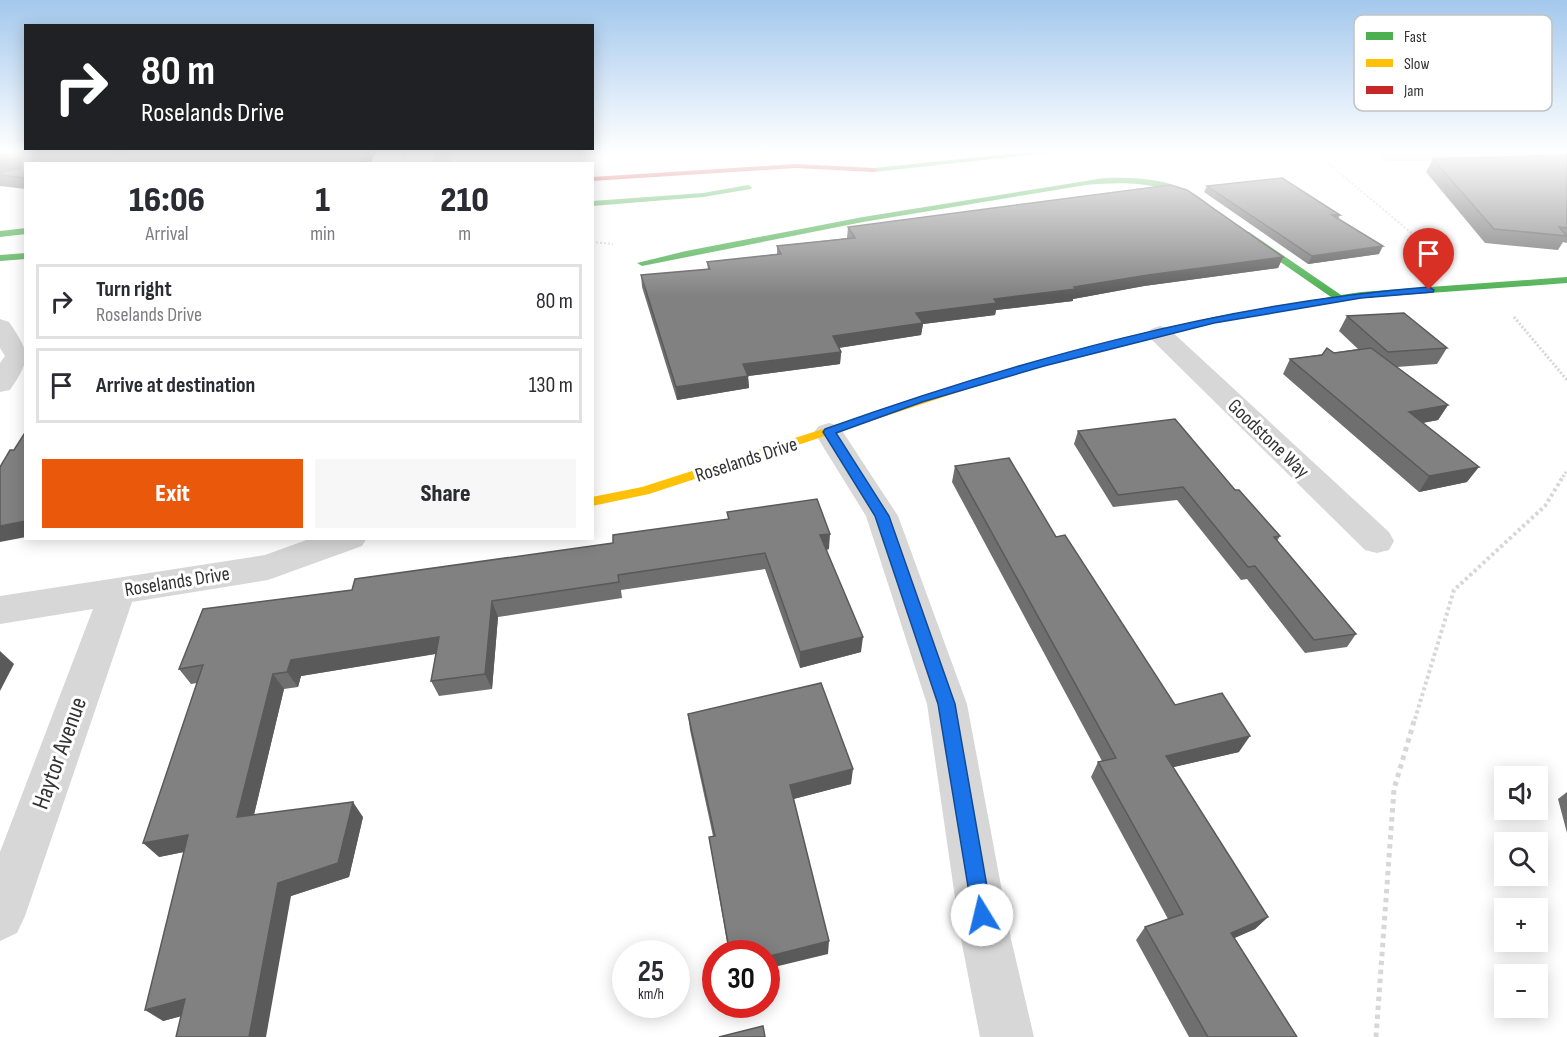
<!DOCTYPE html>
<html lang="en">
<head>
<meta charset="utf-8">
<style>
	body { margin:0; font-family:"Sofia Sans Condensed",sans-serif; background:#f7f7f7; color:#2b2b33; height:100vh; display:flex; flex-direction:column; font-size:22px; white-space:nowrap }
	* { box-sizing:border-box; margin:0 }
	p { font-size:20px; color:#7c7c81 }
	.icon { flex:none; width:33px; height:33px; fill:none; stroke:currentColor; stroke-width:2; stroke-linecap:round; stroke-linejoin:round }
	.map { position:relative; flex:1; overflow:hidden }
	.side { position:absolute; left:24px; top:162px; width:570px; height:378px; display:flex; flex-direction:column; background:#fff; border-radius:0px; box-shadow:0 3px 15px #0003 }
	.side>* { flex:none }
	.guide { position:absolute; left:24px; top:24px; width:570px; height:126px; border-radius:0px; box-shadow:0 3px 15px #0003; background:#202124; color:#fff; overflow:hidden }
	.buttons { position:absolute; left:1494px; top:766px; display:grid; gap:12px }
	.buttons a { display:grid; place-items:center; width:54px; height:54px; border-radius:0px; background:#fff; box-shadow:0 3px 15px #0003; font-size:30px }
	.speed { position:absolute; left:612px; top:940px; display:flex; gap:12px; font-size:30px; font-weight:700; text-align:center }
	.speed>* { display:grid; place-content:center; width:78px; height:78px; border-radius:50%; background:#fff; box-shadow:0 3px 15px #0003; line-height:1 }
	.speed small { font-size:15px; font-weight:400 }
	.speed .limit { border:9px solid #d22; background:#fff; color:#111 }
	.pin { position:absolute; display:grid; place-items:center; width:51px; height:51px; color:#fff; margin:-62px -26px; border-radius:50% 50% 50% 0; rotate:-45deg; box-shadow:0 0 6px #0007 }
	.pin .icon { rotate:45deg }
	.me { position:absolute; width:66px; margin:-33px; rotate:351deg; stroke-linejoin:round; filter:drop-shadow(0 0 4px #0008) }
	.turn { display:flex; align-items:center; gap:21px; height:126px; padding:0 18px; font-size:27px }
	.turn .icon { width:78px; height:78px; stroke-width:2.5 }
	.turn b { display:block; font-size:42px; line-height:51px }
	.eta { display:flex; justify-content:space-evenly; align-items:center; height:102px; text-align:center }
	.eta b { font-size:36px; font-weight:800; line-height:42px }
	.action { display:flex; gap:12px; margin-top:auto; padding:12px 18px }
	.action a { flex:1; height:69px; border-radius:0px; background:#ea580c; color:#fff; font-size:24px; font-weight:800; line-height:69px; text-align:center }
	.action a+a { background:#f7f7f7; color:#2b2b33 }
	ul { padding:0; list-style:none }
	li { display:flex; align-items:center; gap:18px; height:75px; margin:0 12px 9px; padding:0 6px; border:3px solid #e1e1e2; border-radius:0px }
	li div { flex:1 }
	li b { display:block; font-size:22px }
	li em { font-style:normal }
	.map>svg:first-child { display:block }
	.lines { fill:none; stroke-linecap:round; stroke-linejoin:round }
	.path-far3 { stroke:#d7d7d7; stroke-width:2; stroke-dasharray:2 2; stroke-linecap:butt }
	.path-far2 { stroke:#d7d7d7; stroke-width:3; stroke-dasharray:2 2; stroke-linecap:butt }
	.path-far1 { stroke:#d7d7d7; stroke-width:4; stroke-dasharray:3 3; stroke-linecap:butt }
	.path { stroke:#d7d7d7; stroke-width:5; stroke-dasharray:4.5 4.5; stroke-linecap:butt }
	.street { fill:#d7d7d7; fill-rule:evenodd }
	.fast { fill:#4caf50; fill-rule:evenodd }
	.slow { fill:#ffc107; fill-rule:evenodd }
	.jam { fill:#c62828; fill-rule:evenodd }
	.wall { fill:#6f6f6f }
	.shaded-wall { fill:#5a5a5a }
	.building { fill:#818181; stroke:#5a5a5a; stroke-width:1.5 }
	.route { fill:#1a73e8; stroke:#114b97; stroke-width:1.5 }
	.labels { text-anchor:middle; stroke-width:6; stroke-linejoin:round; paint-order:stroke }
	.street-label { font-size:20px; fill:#333; stroke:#fff }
	.near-street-label { font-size:24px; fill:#333; stroke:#fff }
	.key { fill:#fff; stroke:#c2c2c2; stroke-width:1.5 }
	.key-label { font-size:16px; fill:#333 }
</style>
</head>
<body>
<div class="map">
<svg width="1567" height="1037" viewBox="0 0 1567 1037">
	<rect width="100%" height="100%" fill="#fff"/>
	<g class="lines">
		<!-- path-far3 -->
		<g class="path-far3">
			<polyline points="1317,150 1329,164 1440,257"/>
			<polyline points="1197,156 1250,150"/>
			<polyline points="1184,157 1207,150"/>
			<polyline points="401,164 406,150"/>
			<polyline points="592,242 613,244"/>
		</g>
		<!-- path-far2 -->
		<g class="path-far2">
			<polyline points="1514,317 1567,380"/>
			<polyline points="1563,477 1567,470"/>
		</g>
		<!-- path-far1 -->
		<polyline class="path-far1" points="1415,719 1454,590 1545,506 1564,475"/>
		<!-- path -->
		<polyline class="path" points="1376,1037 1394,789 1415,718"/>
		<!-- street -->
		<g class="street">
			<polygon points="435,150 453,150 450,164 432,164"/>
			<polygon points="1384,150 1567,150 1567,161 1388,161 1382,159 1379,155"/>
			<path d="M0,319L9,322C30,353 32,358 10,390L0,392V363L5,356L0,348Z"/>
			<polygon points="1160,326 1169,329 1389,532 1394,541 1389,550 1377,553 1365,550 1151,339 1147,334 1151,329"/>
			<polygon points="829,423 839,426 898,516 967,704 1011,939 1034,1037 980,1037 961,939 927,704 866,516 814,432 819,426"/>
			<polygon points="312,538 367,538 362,546 268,580 132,602 25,916 17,933 0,941 0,852 93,609 0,624 0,596 265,555"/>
		</g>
		<!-- fast -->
		<g class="fast">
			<polygon points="1047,150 1076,150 874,172 870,170 874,168"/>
			<path d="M1104,178C1139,177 1181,179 1208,204L1201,206C1165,182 1128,181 1086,185L863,222L642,266L637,263L686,251L863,217Z"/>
			<polygon points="748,185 752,187 751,189 703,197 592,206 592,201 703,193"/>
			<polygon points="26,228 26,234 0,237 0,231"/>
			<polygon points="1243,232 1249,232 1341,295 1361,292 1567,277 1567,283 1361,298 1214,323 1044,366 973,387 967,384 969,382 1036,362 1214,317 1331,297 1243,236"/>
			<polygon points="26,253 26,259 0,261 0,255"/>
		</g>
		<!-- slow -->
		<polygon class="slow" points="973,381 979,384 977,386 649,494 592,506 592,497 642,487"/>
		<!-- jam -->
		<polygon class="jam" points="796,164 874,168 878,170 874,172 796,168 592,181 592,177"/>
	</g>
	<!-- wall -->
	<g class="wall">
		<polygon points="0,150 133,150 127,155 377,150 370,164 26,164 26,189 0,186"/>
		<polygon points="1567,155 1567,243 1563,242 1558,250 1485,243 1426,172 1433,159"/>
		<polygon points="1207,186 1340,215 1338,219 1379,254 1308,264 1204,192"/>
		<polygon points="848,227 1283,257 1278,268 1144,286 1073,299 1073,301 996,310 995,315 923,324 921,335 838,348 841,352 840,364 748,376 749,388 677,400 642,287 641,275 708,270 707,262 777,254 777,246 847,238"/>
		<polygon points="1347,316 1447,348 1437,364 1397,367 1448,405 1438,420 1423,423 1467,482 1419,492 1283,374 1290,359 1358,349 1339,331"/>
		<polygon points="1078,431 1235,490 1280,536 1277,541 1356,634 1347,647 1305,653 1247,579 1241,580 1177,500 1113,507 1074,444"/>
		<polygon points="955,466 1056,537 1175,705 1239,752 1173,767 1268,917 1255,929 1234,938 1297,1037 1189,1037 1136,940 1145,927 1168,919 1091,777 1098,762 1102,761 952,482"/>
		<polygon points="727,512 829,549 826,550 861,652 800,668 765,569 621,590 622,598 498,617 492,689 439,696 431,681 436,654 301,676 298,687 284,689 254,815 363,817 349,877 291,896 181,1016 163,1021 184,852 159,857 197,683 191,684 179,669 352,590 613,543 728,519"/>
		<polygon points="688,714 851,784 793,799 828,954 729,954 709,837 713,836 690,730"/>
		<polygon points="1567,792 1567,833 1558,799"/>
	</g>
	<!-- shaded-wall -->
	<g class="shaded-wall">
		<polygon points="110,150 133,150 115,162 108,154"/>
		<polygon points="367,150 377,150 370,164 360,164"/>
		<polygon points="19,157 26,168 0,174 0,161"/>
		<polygon points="1383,246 1379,254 1308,264 1312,256"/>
		<polygon points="1283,257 1278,268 1144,286 1073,299 1073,301 996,310 995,315 923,324 921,335 832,349 833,336 916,313 994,299 1074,287 1148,275"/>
		<polygon points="841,352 840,364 748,376 749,388 677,400 676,387 743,364"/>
		<polygon points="1448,405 1438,420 1399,427 1409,412"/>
		<polygon points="1479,467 1467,482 1419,492 1429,476"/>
		<polygon points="26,521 26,537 0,542 0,526"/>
		<polygon points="830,534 829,549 819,551 820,535"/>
		<polygon points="492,601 498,617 492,689 485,674"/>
		<polygon points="439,637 446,652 301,676 298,687 287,672 291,660"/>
		<polygon points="863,637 861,652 800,668 800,652"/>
		<polygon points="0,651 14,664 0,691"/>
		<polygon points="273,674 284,689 250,831 237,817"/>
		<polygon points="1250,736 1239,752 1157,771 1166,756"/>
		<polygon points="853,769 851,784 790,800 790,785"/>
		<polygon points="353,802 363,817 349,877 291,896 266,1037 249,1037 278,883"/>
		<polygon points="188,835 203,848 159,857 143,843"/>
		<polygon points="1268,917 1255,929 1219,945 1231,933"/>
		<polygon points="829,941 828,954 766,969 766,957"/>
		<polygon points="185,999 201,1011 163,1021 145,1010"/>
	</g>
	<!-- building -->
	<g class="building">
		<polygon points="0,150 110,150 108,154 130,155 137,150 367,150 360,164 26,164 26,178 0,175 0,172 21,169 21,159 19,157 0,161"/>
		<polygon points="1567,155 1567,228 1559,227 1567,236 1494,229 1433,159"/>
		<polygon points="1282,178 1340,215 1332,215 1383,246 1312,256 1207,186"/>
		<polygon points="1170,185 1187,190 1283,257 1148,275 1074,287 1076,289 994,299 997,303 916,313 923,323 833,336 841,352 743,364 748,376 676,387 641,275 710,269 707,262 781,254 777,246 855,238 848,227"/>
		<polygon points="1404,313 1447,348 1388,352 1347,316"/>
		<polygon points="1327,348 1334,353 1371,348 1448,405 1409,412 1479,467 1429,476 1290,359 1322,355"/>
		<polygon points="1175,419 1235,490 1239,490 1280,536 1274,537 1356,634 1314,640 1255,566 1248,567 1183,487 1118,495 1078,431"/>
		<polygon points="26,431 26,521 0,526 0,467 10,450 14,450"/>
		<polygon points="1009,458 1056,537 1065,535 1175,705 1222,693 1250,736 1166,756 1268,917 1231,933 1297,1037 1208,1037 1145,927 1183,914 1098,762 1116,758 955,466"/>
		<polygon points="817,499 830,534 820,535 863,637 800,652 765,553 618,575 619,582 492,601 485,674 431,681 439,637 291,660 287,672 273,674 237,817 353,802 338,863 278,883 249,1037 176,1037 185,999 145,1010 188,835 143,843 203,665 179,669 203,609 352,590 355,579 613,543 613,535 729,519 727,512"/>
		<polygon points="821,683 853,769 790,785 829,941 766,957 766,954 730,954 709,837 715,836 688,714"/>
		<polygon points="763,1026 765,1037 719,1037"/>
	</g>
	<!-- sky -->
	<linearGradient id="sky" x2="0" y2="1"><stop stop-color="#a3c8ed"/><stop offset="0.51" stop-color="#fff"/><stop offset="1" stop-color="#fff" stop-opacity="0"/></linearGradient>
	<rect width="1567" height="296" fill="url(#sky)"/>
	<!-- route -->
	<path class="route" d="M1429,287L1434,290L1433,292L1361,298L1214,323L1044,366L922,402L836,433L889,516L955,704L992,915L989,923L982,926L974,923L938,704L875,516L823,432L825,429C1019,360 1223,303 1429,287Z"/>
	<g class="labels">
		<!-- street labels -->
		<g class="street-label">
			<text transform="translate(1269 438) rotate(44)" y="7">Goodstone Way</text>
			<text transform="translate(746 459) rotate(-18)" y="7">Roselands Drive</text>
			<text transform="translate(177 581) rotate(-9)" y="7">Roselands Drive</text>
		</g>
		<!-- near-street labels -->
		<g class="near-street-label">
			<text transform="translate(59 753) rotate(-70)" y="8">Haytor Avenue</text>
		</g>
	</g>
	<!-- legend -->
	<rect x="1354" y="15" width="198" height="96" rx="9" class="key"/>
	<rect x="1366" y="32" width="27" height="8" fill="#4caf50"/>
	<rect x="1366" y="59" width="27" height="8" fill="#ffc107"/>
	<rect x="1366" y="86" width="27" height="8" fill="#c62828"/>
	<g class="key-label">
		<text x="1404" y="42">Fast</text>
		<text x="1404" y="69">Slow</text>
		<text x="1404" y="96">Jam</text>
	</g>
</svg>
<div class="buttons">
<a><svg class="icon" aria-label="sound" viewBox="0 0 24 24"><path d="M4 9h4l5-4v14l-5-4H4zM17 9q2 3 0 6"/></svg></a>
<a><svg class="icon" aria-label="search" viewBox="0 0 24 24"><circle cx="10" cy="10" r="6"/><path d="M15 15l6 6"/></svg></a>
<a>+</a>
<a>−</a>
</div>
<div class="speed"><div>25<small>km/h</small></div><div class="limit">30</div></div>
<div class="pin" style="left:1429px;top:290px;background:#d93025"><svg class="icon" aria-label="arrive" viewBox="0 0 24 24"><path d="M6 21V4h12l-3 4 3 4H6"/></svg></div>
<svg class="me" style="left:982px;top:915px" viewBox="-20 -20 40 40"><circle r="19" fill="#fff"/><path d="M0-13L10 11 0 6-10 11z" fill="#1a73e8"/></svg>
<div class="guide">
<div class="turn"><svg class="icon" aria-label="right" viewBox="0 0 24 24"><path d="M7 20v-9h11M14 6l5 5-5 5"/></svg><div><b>80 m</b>Roselands Drive</div></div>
</div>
<section class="side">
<div class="eta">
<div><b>16:06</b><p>Arrival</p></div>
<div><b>1</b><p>min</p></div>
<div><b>210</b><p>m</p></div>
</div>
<ul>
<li><svg class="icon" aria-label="right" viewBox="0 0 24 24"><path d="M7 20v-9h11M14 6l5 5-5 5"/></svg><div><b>Turn right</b><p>Roselands Drive</p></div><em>80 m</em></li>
<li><svg class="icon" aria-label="arrive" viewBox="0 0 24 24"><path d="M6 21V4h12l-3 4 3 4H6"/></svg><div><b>Arrive at destination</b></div><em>130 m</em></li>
</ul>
<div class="action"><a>Exit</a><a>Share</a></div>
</section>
</div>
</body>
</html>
